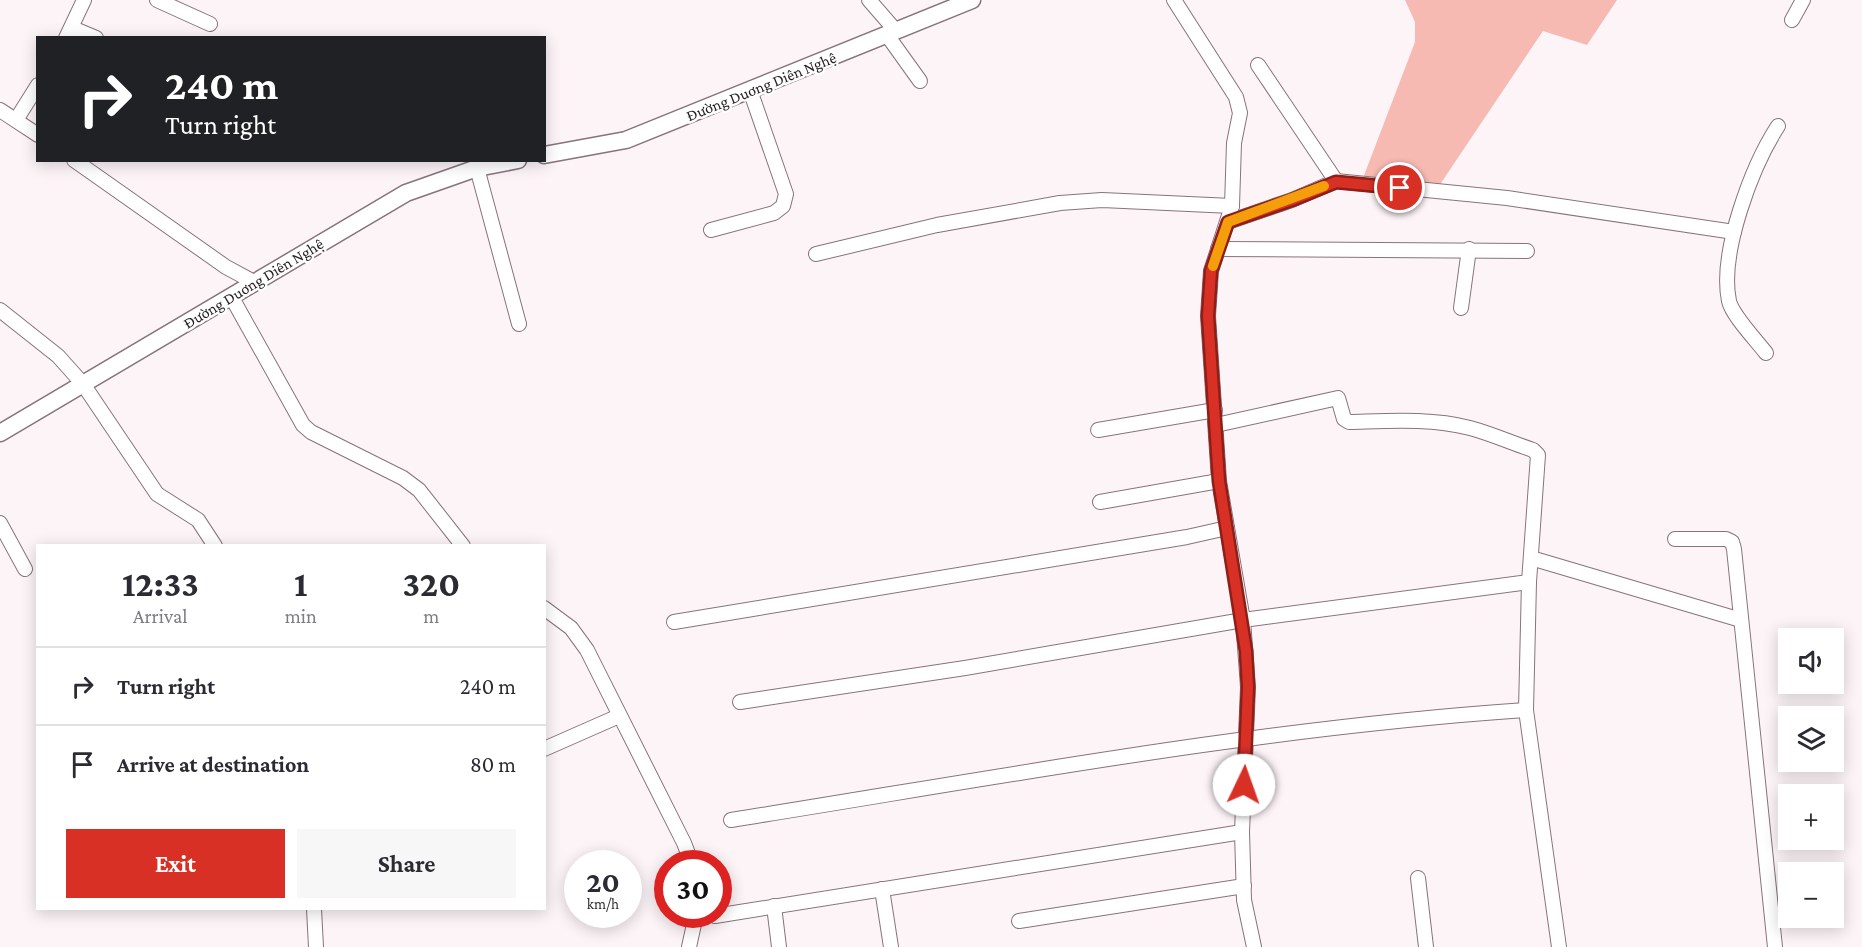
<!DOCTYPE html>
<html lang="en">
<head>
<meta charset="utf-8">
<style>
	body { margin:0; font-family:"Crimson Pro",serif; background:#f7f7f7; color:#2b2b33; height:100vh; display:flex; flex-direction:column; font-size:22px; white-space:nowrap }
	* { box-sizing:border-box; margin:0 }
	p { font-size:20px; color:#7c7c81 }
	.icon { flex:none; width:33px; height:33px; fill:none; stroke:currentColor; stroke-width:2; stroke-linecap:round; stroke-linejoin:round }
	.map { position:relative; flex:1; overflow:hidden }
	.drawer { position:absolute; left:36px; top:544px; width:510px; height:366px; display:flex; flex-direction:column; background:#fff; border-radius:0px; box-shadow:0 3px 15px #0003 }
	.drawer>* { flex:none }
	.top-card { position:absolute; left:36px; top:36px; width:510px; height:126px; border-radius:0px; box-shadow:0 3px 15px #0003; background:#202124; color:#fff; overflow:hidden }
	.buttons { position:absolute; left:1778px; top:628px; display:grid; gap:12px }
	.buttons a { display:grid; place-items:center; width:66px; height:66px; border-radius:0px; background:#fff; box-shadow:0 3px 15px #0003; font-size:30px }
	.speed { position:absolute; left:564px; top:850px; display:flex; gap:12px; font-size:30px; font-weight:700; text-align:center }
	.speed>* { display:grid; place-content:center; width:78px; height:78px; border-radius:50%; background:#fff; box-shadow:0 3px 15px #0003; line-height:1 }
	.speed small { font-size:15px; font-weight:400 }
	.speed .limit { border:9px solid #d22; background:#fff; color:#111 }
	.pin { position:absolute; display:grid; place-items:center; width:51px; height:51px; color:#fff; margin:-26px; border:3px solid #fff; border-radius:50%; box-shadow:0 2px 6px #0007 }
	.me { position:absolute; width:66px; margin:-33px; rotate:3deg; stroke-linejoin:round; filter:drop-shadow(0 0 4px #0008) }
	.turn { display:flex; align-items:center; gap:21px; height:126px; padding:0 30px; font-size:27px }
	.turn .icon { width:78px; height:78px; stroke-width:2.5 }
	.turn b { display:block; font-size:42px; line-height:51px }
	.eta { display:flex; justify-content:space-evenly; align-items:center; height:102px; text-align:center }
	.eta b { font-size:36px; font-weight:700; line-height:42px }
	.cta { display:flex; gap:12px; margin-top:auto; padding:12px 30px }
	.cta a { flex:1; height:69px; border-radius:0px; background:#d93025; color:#fff; font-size:24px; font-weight:700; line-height:69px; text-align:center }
	.cta a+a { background:#f7f7f7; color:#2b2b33 }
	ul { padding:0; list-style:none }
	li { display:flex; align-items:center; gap:18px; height:78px; padding:0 30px; border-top:2px solid #e1e1e2 }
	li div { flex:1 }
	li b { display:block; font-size:22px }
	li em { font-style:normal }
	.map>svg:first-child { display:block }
	.green { fill:#f6bab3 }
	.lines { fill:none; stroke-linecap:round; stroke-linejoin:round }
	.minor-casing { stroke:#87737d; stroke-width:16 }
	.tertiary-casing { stroke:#87737d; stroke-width:19 }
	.minor { stroke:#fff; stroke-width:14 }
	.tertiary { stroke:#fff; stroke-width:16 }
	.route-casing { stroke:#8d1f18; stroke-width:15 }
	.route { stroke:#d93025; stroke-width:10 }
	.slow { stroke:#f59e0b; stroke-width:10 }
	.labels { text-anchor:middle; stroke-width:5; stroke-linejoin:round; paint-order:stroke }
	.street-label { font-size:16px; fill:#231c20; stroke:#fff }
</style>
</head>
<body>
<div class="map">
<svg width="1862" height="947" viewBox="0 0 1862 947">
	<rect width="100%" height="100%" fill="#fdf4f8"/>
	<!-- green -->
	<polygon class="green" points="1405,0 1617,0 1587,45 1543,31 1439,186 1363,178 1415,42 1415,22"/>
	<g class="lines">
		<defs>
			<g id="minor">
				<polyline points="157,0 210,24"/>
				<polyline points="869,0 896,31"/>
				<polyline points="1174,0 1236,97 1240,113 1234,143 1232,206 1211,271 1208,316 1219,481 1243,620 1248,687 1242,832 1244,900 1254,947"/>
				<polyline points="1792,20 1803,0"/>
				<polyline points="72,28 96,38"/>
				<polyline points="887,35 920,81"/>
				<polyline points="66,38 84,0"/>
				<polyline points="1258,65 1336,181"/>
				<polyline points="0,110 38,135"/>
				<polyline points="16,120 38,85"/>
				<polyline points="74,160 226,267 254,282"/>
				<polyline points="477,168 519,324"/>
				<polyline points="1228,222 1292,200 1336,181 1507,198 1734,232"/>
				<polyline points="711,230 774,213 783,206 786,194 750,90"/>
				<polyline points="1218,249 1527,251"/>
				<polyline points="816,254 937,225 1060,203 1102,200 1232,206"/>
				<polyline points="231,296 303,425 311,432 403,478 419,490 463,546"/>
				<polyline points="1461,308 1469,249"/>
				<polyline points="0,310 58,356 83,384 157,494 198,520 215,546"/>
				<path d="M1766,353C1756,340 1732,315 1729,301C1719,253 1752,166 1778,126"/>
				<path d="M1216,425L1338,398L1344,419L1349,422C1390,421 1430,418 1470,428C1492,434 1512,443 1533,450L1538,455L1529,582L1526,710L1559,947"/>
				<polyline points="1098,430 1215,410"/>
				<polyline points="1100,502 1219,481"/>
				<polyline points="0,523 25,569"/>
				<polyline points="1675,539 1726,539 1732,542 1734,549 1775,947"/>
				<polyline points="1531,558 1741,620"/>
				<polyline points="544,608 571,628 587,650 684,843 692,864"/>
				<polyline points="674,622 1187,537 1227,528"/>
				<polyline points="740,702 965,668 1243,620 1529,582"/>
				<polyline points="544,749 619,716"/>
				<path d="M731,820C995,778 1259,728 1526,710"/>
				<polyline points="1418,878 1426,947"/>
				<polyline points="882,889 891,947"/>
				<polyline points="774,906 779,947"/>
				<polyline points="314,909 316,947"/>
				<polyline points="715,916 1242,832"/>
				<polyline points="1019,921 1244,886"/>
				<polyline points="689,947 696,915"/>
			</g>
			<g id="tertiary">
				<polyline points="544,155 626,140 972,0"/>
				<polyline points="0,433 406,193 477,168 518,160"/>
			</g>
		</defs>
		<!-- minor casing -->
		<use href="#minor" class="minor-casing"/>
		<!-- tertiary casing -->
		<use href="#tertiary" class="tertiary-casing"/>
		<!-- minor -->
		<use href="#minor" class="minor"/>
		<!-- tertiary -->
		<use href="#tertiary" class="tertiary"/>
	</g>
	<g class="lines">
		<defs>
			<polyline id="route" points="1244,785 1248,687 1246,651 1219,481 1208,316 1211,271 1228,222 1292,200 1336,182 1400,188"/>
		</defs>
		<!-- route casing -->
		<use href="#route" class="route-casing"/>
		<!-- route -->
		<use href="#route" class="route"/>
		<!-- slow -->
		<polyline class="slow" points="1213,266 1228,222 1324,186"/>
	</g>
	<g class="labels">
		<!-- street labels -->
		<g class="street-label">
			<text transform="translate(761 86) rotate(-22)" y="6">Đường Duơng Diên Nghệ</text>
			<text transform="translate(253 283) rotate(-31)" y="6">Đường Duơng Diên Nghệ</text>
		</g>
	</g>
</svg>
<div class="buttons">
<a><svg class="icon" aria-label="sound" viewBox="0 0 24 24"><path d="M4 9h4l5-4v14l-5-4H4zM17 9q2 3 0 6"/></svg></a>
<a><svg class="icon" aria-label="layers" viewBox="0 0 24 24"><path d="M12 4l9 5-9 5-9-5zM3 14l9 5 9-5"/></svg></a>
<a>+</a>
<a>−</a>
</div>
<div class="speed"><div>20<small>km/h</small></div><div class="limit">30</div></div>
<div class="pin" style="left:1400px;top:188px;background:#d93025"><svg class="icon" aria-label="arrive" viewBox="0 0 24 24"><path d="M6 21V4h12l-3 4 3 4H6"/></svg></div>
<svg class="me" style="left:1244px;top:785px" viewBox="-20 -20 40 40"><circle r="19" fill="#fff"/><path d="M0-13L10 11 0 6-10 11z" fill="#d93025"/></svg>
<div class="top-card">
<div class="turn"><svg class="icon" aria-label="right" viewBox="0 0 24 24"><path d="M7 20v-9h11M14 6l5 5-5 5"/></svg><div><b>240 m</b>Turn right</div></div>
</div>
<section class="drawer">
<div class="eta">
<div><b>12:33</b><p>Arrival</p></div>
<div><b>1</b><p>min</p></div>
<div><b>320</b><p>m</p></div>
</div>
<ul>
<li><svg class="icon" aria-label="right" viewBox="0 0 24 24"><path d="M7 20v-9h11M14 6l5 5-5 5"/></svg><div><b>Turn right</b></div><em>240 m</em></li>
<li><svg class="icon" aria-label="arrive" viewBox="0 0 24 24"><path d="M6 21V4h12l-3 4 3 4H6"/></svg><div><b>Arrive at destination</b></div><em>80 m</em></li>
</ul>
<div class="cta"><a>Exit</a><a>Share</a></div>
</section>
</div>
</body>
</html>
